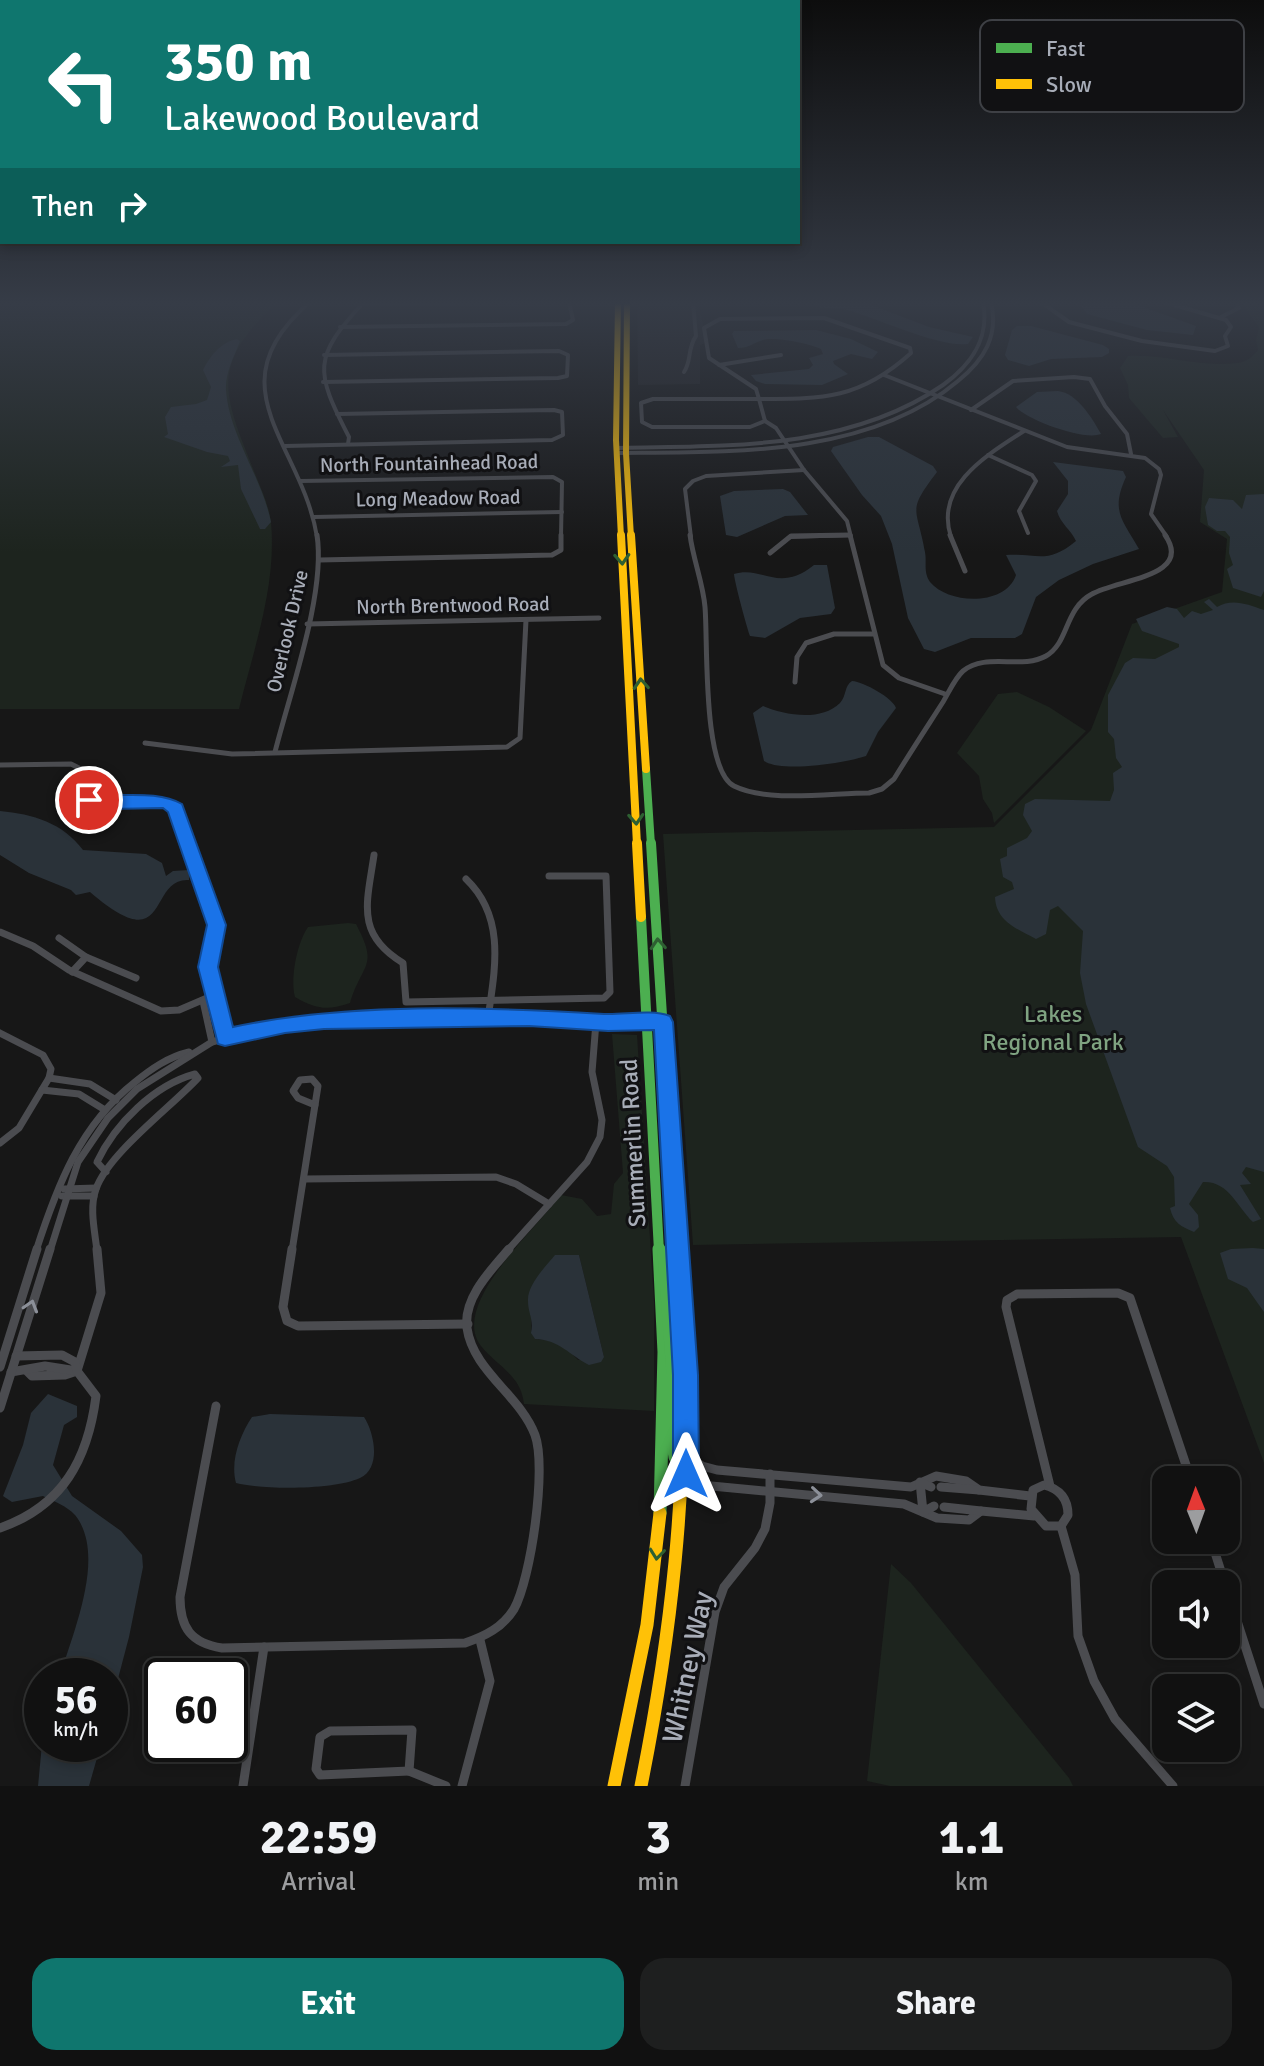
<!DOCTYPE html>
<html lang="en">
<head>
<meta charset="utf-8">
<style>
	body { margin:0; font-family:Signika,sans-serif; background:#1e1f1f; color:#f1f3f6; height:100vh; display:flex; flex-direction:column; font-size:30px; white-space:nowrap }
	* { box-sizing:border-box; margin:0 }
	p { font-size:26px; color:#9c9d9f }
	.icon { flex:none; width:44px; height:44px; fill:none; stroke:currentColor; stroke-width:2; stroke-linecap:round; stroke-linejoin:round }
	.map { position:relative; height:1786px; overflow:hidden }
	.details { display:flex; flex-direction:column; background:#111; flex:1 }
	.details>* { flex:none }
	.guide { position:absolute; left:0px; top:0px; width:800px; height:244px; box-shadow:0 4px 12px #0003,0 0 0 2px #303131; background:#0f766e; color:#fff; overflow:hidden }
	.needle { width:52px; rotate:359deg }
	.fabs { position:absolute; left:1152px; top:1466px; display:grid; gap:16px }
	.fabs a { display:grid; place-items:center; width:88px; height:88px; border-radius:16px; background:#111; box-shadow:0 4px 12px #0003,0 0 0 2px #303131; font-size:40px }
	.speed { position:absolute; left:24px; top:1658px; display:flex; gap:16px; font-size:40px; font-weight:700; text-align:center }
	.speed>* { display:grid; place-content:center; width:104px; height:104px; border-radius:50%; background:#111; box-shadow:0 4px 12px #0003,0 0 0 2px #303131; line-height:1 }
	.speed small { font-size:20px; font-weight:400 }
	.speed .limit { border:4px solid #111; border-radius:12px; background:#fff; color:#111 }
	.pin { position:absolute; display:grid; place-items:center; width:68px; height:68px; color:#fff; margin:-34px; border:4px solid #fff; border-radius:50%; box-shadow:0 2px 8px #0007 }
	.me { position:absolute; width:88px; margin:-44px; rotate:0deg; stroke-linejoin:round; filter:drop-shadow(0 0 6px #0008) }
	.turn { display:flex; align-items:center; gap:28px; height:168px; padding:0 32px; font-size:36px }
	.turn .icon { width:104px; height:104px; stroke-width:2.5 }
	.turn b { display:block; font-size:56px; line-height:68px }
	.then { display:flex; align-items:center; height:76px; padding:0 32px; background:#0003; gap:16px; font-size:30px }
	.eta { display:flex; justify-content:space-evenly; align-items:center; height:136px; text-align:center }
	.eta b { font-size:48px; font-weight:700; line-height:56px }
	.cta { display:flex; gap:16px; margin-top:auto; padding:16px 32px }
	.cta a { flex:1; height:92px; border-radius:24px; background:#0f766e; color:#fff; font-size:32px; font-weight:700; line-height:92px; text-align:center }
	.cta a+a { background:#1e1f1f; color:#f1f3f6 }
	.map>svg:first-child { display:block }
	.built { fill:#212123 }
	.green { fill:#1d241e; fill-rule:evenodd }
	.water { fill:#2a3239 }
	.lines { fill:none; stroke-linecap:round; stroke-linejoin:round }
	.street-far3 { stroke:#4b4c50; stroke-width:4 }
	.street-far2 { stroke:#4b4c50; stroke-width:5 }
	.street-far1 { stroke:#4b4c50; stroke-width:7 }
	.street { stroke:#4b4c50; stroke-width:9 }
	.fast-far2 { stroke:#4caf50; stroke-width:8 }
	.fast-far1 { stroke:#4caf50; stroke-width:10 }
	.fast { stroke:#4caf50; stroke-width:13 }
	.slow-far3 { stroke:#ffc107; stroke-width:6 }
	.slow-far2 { stroke:#ffc107; stroke-width:8 }
	.slow-far1 { stroke:#ffc107; stroke-width:10 }
	.slow { stroke:#ffc107; stroke-width:13 }
	.oneway { stroke:#2e6032 }
	.oneway2 { stroke:#8c9099 }
	.route { fill:#1a73e8; stroke:#114b97; stroke-width:2 }
	.labels { text-anchor:middle; stroke-width:6; stroke-linejoin:round; paint-order:stroke }
	.far-street-label { font-size:20px; fill:#a8adb8; stroke:#111113 }
	.park-label { font-size:24px; fill:#7fa381; stroke:#111113 }
	.street-label { font-size:24px; fill:#a8adb8; stroke:#111113 }
	.near-street-label { font-size:28px; fill:#a8adb8; stroke:#111113 }
	.key { fill:#111113; stroke:#3e4045; stroke-width:2 }
	.key-label { font-size:22px; fill:#a8adb8 }
</style>
</head>
<body>
<div class="map">
<svg width="1264" height="1786" viewBox="0 0 1264 1786">
	<rect width="100%" height="100%" fill="#171717"/>
	<!-- built -->
	<polygon class="built" points="637,302 698,302 707,342 700,345 700,384 638,385"/>
	<!-- green -->
	<g class="green">
		<path d="M0,302H278C207,366 224,395 256,476C262,491 269,506 271,522C277,585 254,648 239,709H0Z"/>
		<path d="M1241,302H1264V1463L1181,1237L693,1245L663,834L994,827L1091,730L1132,624L1222,592L1227,539L1200,522L1204,470L1163,410L1178,437L1163,438L1129,398L1128,385L1120,368L1128,356C1164,354 1204,368 1237,363C1247,362 1252,357 1258,350L1256,340L1259,327Z"/>
		<polygon points="1017,692 1049,707 1086,731 994,823 992,813 983,799 979,776 957,753 998,694"/>
		<path d="M348,923L356,924C379,968 363,961 350,1003C328,1011 315,1009 295,997C290,978 297,943 308,927Z"/>
		<path d="M612,1034L637,1035L654,1301V1411L524,1404C521,1375 498,1367 481,1346C449,1305 537,1228 561,1195L582,1199L597,1216L611,1214L614,1184L623,1173ZM579,1255L604,1357L578,1360C565,1346 554,1340 535,1339C518,1313 562,1274 579,1255Z"/>
		<polygon points="891,1564 911,1583 1069,1778 1073,1786 890,1786 867,1781"/>
	</g>
	<!-- water -->
	<g class="water">
		<polygon points="1086,302 1129,302 1196,326 1193,335 1147,330 1087,314 1081,306"/>
		<path d="M818,303H866L929,327L973,337L968,344C940,348 877,318 847,310C835,307 820,309 810,305Z"/>
		<polygon points="1017,326 1031,326 1103,345 1109,349 1109,353 1102,357 1051,359 1029,366 1008,360 1005,355 1012,330"/>
		<path d="M816,330L851,339L878,352L872,359L851,354L833,361L834,364L848,374L822,385L765,384L756,381L751,375L809,369L813,365L809,358L823,354L821,349C812,344 773,336 763,340C753,343 749,348 738,348L732,334L734,331Z"/>
		<path d="M237,339L240,341C234,357 225,373 226,390C229,435 262,477 271,522L265,529H260L241,489L238,465L221,467L230,461L228,456L207,452L164,437L168,434L165,417L171,407L196,404L207,400L211,387L203,370C210,356 221,342 237,339Z"/>
		<path d="M1058,391C1077,393 1092,418 1101,434C1084,441 1027,420 1016,407L1037,392Z"/>
		<path d="M868,437H879L933,466L937,472C906,513 917,506 925,552C927,562 923,572 930,582C949,605 1006,606 1016,575L1006,555C1038,553 1047,565 1076,541C1071,530 1060,523 1057,511L1068,494V481L1053,462L1123,471L1126,477C1110,512 1123,520 1139,549L1093,564L1059,580L1036,597L1022,634L1015,638H971L935,652L924,649L908,618L892,544L881,516L862,495L831,451L833,447Z"/>
		<polygon points="783,489 790,492 808,515 785,516 737,537 726,535 720,496 734,491"/>
		<polygon points="1264,494 1264,591 1261,597 1233,588 1227,569 1233,565 1229,553 1230,537 1225,531 1217,531 1208,525 1205,507 1209,498 1233,500 1242,509 1246,495"/>
		<path d="M814,565H827L835,608L831,614L800,618L765,638L750,636C747,628 734,580 734,574C762,565 778,594 814,565Z"/>
		<path d="M1209,599L1217,607C1232,598 1247,604 1264,610V1172L1246,1167L1242,1173L1251,1184L1240,1185L1261,1219L1253,1222C1237,1207 1229,1181 1203,1182L1189,1204L1198,1215L1199,1227L1194,1232C1181,1227 1173,1222 1170,1208L1175,1206L1174,1177L1167,1166L1138,1147L1086,1004L1080,973L1083,931L1058,906L1050,910L1046,934L1036,939C1018,929 996,922 995,897L1014,889L1012,882L1003,877L1000,859L1007,856V848L1027,838L1032,831L1023,815L1025,804L1035,799L1110,801L1114,790L1113,773L1122,767L1116,758L1114,739L1108,732V695L1125,663L1133,658L1155,659L1179,647V644L1142,631L1136,619L1167,607L1177,609L1184,618L1192,611L1201,614L1213,610L1204,602Z"/>
		<path d="M852,681C864,682 893,698 896,708L878,732L866,756C845,763 782,773 764,761L753,713L763,706C784,715 821,722 840,703C847,695 844,686 852,681Z"/>
		<path d="M0,811C33,814 63,823 83,850L146,854L162,863L166,876L173,871L189,870V880C147,877 171,962 90,892L76,895L71,890L29,873L0,855Z"/>
		<polygon points="1253,1248 1264,1249 1264,1312 1247,1288 1228,1279 1220,1253 1231,1249"/>
		<path d="M555,1255H579L604,1357L601,1362L589,1365C569,1355 560,1340 535,1339L531,1333C534,1320 528,1313 528,1301C527,1285 546,1266 555,1255Z"/>
		<path d="M48,1394L77,1406V1417L64,1425L53,1465L72,1496L121,1531L142,1555L143,1567L129,1637L110,1709V1676H60C73,1632 107,1555 75,1515C67,1506 53,1501 43,1496L12,1502L3,1496L23,1445L31,1413Z"/>
		<path d="M270,1414L364,1417C374,1432 382,1468 360,1478C334,1490 264,1490 236,1483C230,1461 240,1435 252,1417Z"/>
		<polygon points="42,1744 101,1744 89,1786 38,1786"/>
	</g>
	<g class="lines">
		<!-- street-far3 -->
		<g class="street-far3">
			<path d="M310,302C211,387 302,443 317,537"/>
			<polyline points="1041,302 1069,322 1142,341 1215,351 1228,346 1225,336 1231,327 1226,320 1164,302"/>
			<polyline points="364,303 498,302"/>
			<polyline points="1221,317 1239,308 1236,302"/>
			<path d="M824,318L910,348L911,353C860,399 824,399 759,399L756,389L709,358L704,328L720,319Z"/>
			<polyline points="340,327 566,324 573,320 569,302"/>
			<polyline points="719,365 781,355"/>
			<path d="M684,372C692,360 687,349 696,336L693,302"/>
			<polyline points="884,375 1067,447 1145,458 1159,469 1161,475 1151,514 1167,537"/>
			<polyline points="323,382 558,378 567,376 568,355 559,351 324,355"/>
			<polyline points="759,399 765,421"/>
			<polyline points="759,399 653,399 641,403 642,422 652,427 750,427 765,421"/>
			<polyline points="971,410 1013,381 1074,377 1090,379 1105,406 1127,434 1131,454"/>
			<polyline points="765,421 776,428 804,470 847,521 851,537"/>
			<path d="M348,444L349,437C315,371 312,358 364,302"/>
			<polyline points="285,446 552,440 563,435 562,412 554,410 337,414"/>
			<path d="M617,448C728,446 849,450 943,385C972,364 990,338 983,302"/>
			<path d="M617,453C729,452 868,457 958,381C984,360 999,336 991,302"/>
			<polyline points="988,455 1032,475 1036,481 1019,511 1028,533"/>
			<polyline points="300,481 553,477 562,482 561,537"/>
			<polyline points="314,517 562,512"/>
			<polyline points="691,537 685,489 693,481 706,476 804,470"/>
			<polyline points="790,537 850,535"/>
			<path d="M951,537C934,486 987,455 1024,431"/>
		</g>
		<!-- street-far2 -->
		<g class="street-far2">
			<path d="M690,535C693,559 703,583 705,607C708,641 702,770 734,786C768,803 831,793 869,793L882,789L894,779C910,753 927,727 943,702C949,692 955,678 963,671C986,652 1021,670 1046,656C1069,643 1064,609 1092,594C1118,579 1194,577 1165,535"/>
			<polyline points="850,535 883,665 899,678 945,694"/>
			<polyline points="950,535 965,571"/>
			<polyline points="770,553 791,536 850,535"/>
			<polyline points="319,560 552,555 561,550 561,535"/>
			<polyline points="307,624 599,618"/>
			<polyline points="795,682 797,657 806,643 834,634 874,634"/>
			<polyline points="145,743 232,754 507,747 520,738 526,620"/>
			<path d="M275,752C290,692 326,593 317,535"/>
			<polyline points="0,765 71,764 81,769 89,800 166,802 176,808 189,845"/>
		</g>
		<!-- street-far1 -->
		<g class="street-far1">
			<polyline points="188,843 217,925 208,967 225,1038"/>
			<path d="M374,855C367,903 355,934 403,963L406,1002L604,998L610,992L606,876H549"/>
			<path d="M466,879C506,917 495,969 488,1018"/>
			<polyline points="0,932 33,946 69,970 161,1011 179,1010 214,995"/>
			<polyline points="59,938 86,957"/>
			<polyline points="72,972 86,957 136,978"/>
			<polyline points="203,1001 212,1042"/>
			<polyline points="0,1033 43,1055 51,1069 49,1078 19,1128 0,1143"/>
			<polyline points="49,1078 90,1084 116,1100"/>
			<polygon points="312,1079 318,1086 315,1105 298,1098 293,1091 300,1080"/>
			<polyline points="42,1090 79,1094 105,1110"/>
			<polyline points="304,1179 496,1177 516,1184 549,1204"/>
			<polyline points="64,1189 96,1188"/>
			<polyline points="62,1196 94,1196"/>
			<path d="M36,1251C57,1186 80,1125 135,1082C151,1069 168,1057 189,1052"/>
			<polyline points="50,1251 78,1162 108,1118 137,1089 212,1042 263,1028 324,1021 488,1018 663,1022"/>
			<path d="M97,1251C95,1232 89,1208 96,1189C108,1154 171,1107 198,1078L195,1074C154,1085 115,1124 97,1162L106,1172"/>
			<polyline points="292,1251 315,1105"/>
			<polyline points="507,1251 587,1162 600,1137 602,1120 592,1072 596,1022"/>
		</g>
		<!-- street -->
		<g class="street">
			<polyline points="292,1249 283,1307 287,1321 298,1326 468,1324"/>
			<polyline points="0,1367 37,1249"/>
			<polyline points="27,1371 32,1376 65,1375 77,1371"/>
			<polyline points="77,1371 101,1293 97,1249"/>
			<polyline points="11,1372 45,1366 77,1371"/>
			<path d="M216,1406L180,1597C180,1628 191,1643 222,1648L465,1643C485,1636 502,1628 514,1609C531,1579 547,1467 535,1435C520,1395 473,1371 467,1328C463,1298 491,1270 509,1249"/>
			<polyline points="0,1408 50,1249"/>
			<polyline points="689,1457 702,1466 717,1470 911,1487 936,1476 966,1481 979,1490 1030,1496"/>
			<polyline points="689,1477 701,1485 904,1504 937,1518 969,1520 981,1511 1034,1516"/>
			<path d="M1044,1485C1060,1489 1068,1499 1068,1515L1061,1526H1046L1031,1509L1033,1490Z"/>
			<polyline points="1050,1486 1006,1307 1007,1300 1017,1294 1118,1293 1130,1298 1191,1480"/>
			<polyline points="931,1487 920,1482 923,1512 934,1506"/>
			<polyline points="941,1487 979,1490"/>
			<polyline points="944,1507 981,1511"/>
			<polyline points="1061,1526 1075,1575 1078,1636 1094,1681 1115,1719 1173,1786"/>
			<path d="M0,1528C63,1506 88,1459 96,1396L77,1371L75,1362L62,1355L16,1356"/>
			<polyline points="1211,1540 1225,1584"/>
			<polyline points="1226,1587 1264,1704"/>
			<polygon points="412,1730 409,1771 320,1775 316,1769 320,1737 330,1731"/>
			<polyline points="409,1771 446,1786"/>
			<polyline points="243,1786 264,1647"/>
			<polyline points="462,1786 490,1681 480,1640"/>
			<polyline points="685,1786 715,1612 724,1587 755,1548 765,1529 770,1503 770,1474"/>
		</g>
		<!-- fast-far2 -->
		<polyline class="fast-far2" points="646,769 651,845"/>
		<!-- fast-far1 -->
		<g class="fast-far1">
			<polyline points="651,843 677,1251"/>
			<polyline points="641,917 659,1251"/>
		</g>
		<!-- fast -->
		<g class="fast">
			<polyline points="659,1249 664,1352 660,1513"/>
			<polyline points="677,1249 682,1336"/>
			<polyline points="664,1253 673,1374 673,1444 675,1457 686,1474"/>
		</g>
		<!-- slow-far3 -->
		<g class="slow-far3">
			<polyline points="618,302 616,440 621,537"/>
			<polyline points="627,302 626,453 631,537"/>
		</g>
		<!-- slow-far2 -->
		<g class="slow-far2">
			<polyline points="621,535 637,845"/>
			<polyline points="631,535 646,769"/>
		</g>
		<!-- slow-far1 -->
		<polyline class="slow-far1" points="637,843 641,917"/>
		<!-- slow -->
		<g class="slow">
			<polyline points="614,1786 647,1625 660,1513"/>
			<path d="M641,1786C671,1636 688,1489 682,1336"/>
		</g>
	</g>
	<!-- one-way arrows -->
	<defs><path id="oneway-chevron" d="M-2-3.5L2.5 0L-2 3.5" fill="none" stroke-width="1.6" stroke-linecap="round" stroke-linejoin="round" transform="scale(2)"/></defs>
	<g class="oneway">
		<use href="#oneway-chevron" transform="translate(622 559) rotate(87)"/>
		<use href="#oneway-chevron" transform="translate(641 684) rotate(-94)"/>
		<use href="#oneway-chevron" transform="translate(636 819) rotate(87)"/>
		<use href="#oneway-chevron" transform="translate(658 944) rotate(-94)"/>
		<use href="#oneway-chevron" transform="translate(657 1554) rotate(96)"/>
	</g>
	<g class="oneway2">
		<use href="#oneway-chevron" transform="translate(31 1306) rotate(-73)"/>
		<use href="#oneway-chevron" transform="translate(816 1495) rotate(5)"/>
	</g>
	<!-- sky -->
	<linearGradient id="sky" x2="0" y2="1"><stop stop-color="#0d0d0d"/><stop offset="0.55" stop-color="#363c47"/><stop offset="1" stop-color="#363c47" stop-opacity="0"/></linearGradient>
	<rect width="1264" height="552" fill="url(#sky)"/>
	<!-- route -->
	<path class="route" d="M89,794C118,798 156,789 182,804L226,925L218,967L233,1027C350,1002 484,1007 604,1014C625,1015 650,1009 670,1016L673,1022L698,1375L699,1474L696,1483L686,1487L677,1483L673,1474V1375L654,1030L608,1031L529,1026L324,1029L285,1033L225,1046L218,1044L198,967L207,925L168,812L163,808L110,809L83,804L81,800L83,796Z"/>
	<g class="labels">
		<!-- far-street labels -->
		<g class="far-street-label">
			<text transform="translate(429 463) rotate(-1)" y="7">North Fountainhead Road</text>
			<text transform="translate(438 498) rotate(-1)" y="7">Long Meadow Road</text>
			<text transform="translate(453 605) rotate(-1)" y="7">North Brentwood Road</text>
			<text transform="translate(287 631) rotate(-77)" y="7">Overlook Drive</text>
		</g>
		<!-- park labels -->
		<g class="park-label">
			<text x="1053" y="1022">Lakes<tspan x="1053" dy="28">Regional Park</tspan></text>
		</g>
		<!-- street labels -->
		<g class="street-label">
			<text transform="translate(633 1143) rotate(-93)" y="8">Summerlin Road</text>
		</g>
		<!-- near-street labels -->
		<g class="near-street-label">
			<text transform="translate(687 1667) rotate(-78)" y="10">Whitney Way</text>
		</g>
	</g>
	<!-- legend -->
	<rect x="980" y="20" width="264" height="92" rx="12" class="key"/>
	<rect x="996" y="43" width="36" height="10" fill="#4caf50"/>
	<rect x="996" y="79" width="36" height="10" fill="#ffc107"/>
	<g class="key-label">
		<text x="1046" y="56">Fast</text>
		<text x="1046" y="92">Slow</text>
	</g>
</svg>
<div class="fabs">
<a><svg class="needle" viewBox="-14 -14 28 28"><path d="M0-13l5 13h-10z" fill="#e53935"/><path d="M0 13l5-13h-10z" fill="#9c9d9f"/></svg></a>
<a><svg class="icon" aria-label="sound" viewBox="0 0 24 24"><path d="M4 9h4l5-4v14l-5-4H4zM17 9q2 3 0 6"/></svg></a>
<a><svg class="icon" aria-label="layers" viewBox="0 0 24 24"><path d="M12 4l9 5-9 5-9-5zM3 14l9 5 9-5"/></svg></a>
</div>
<div class="speed"><div>56<small>km/h</small></div><div class="limit">60</div></div>
<div class="pin" style="left:89px;top:800px;background:#d93025"><svg class="icon" aria-label="arrive" viewBox="0 0 24 24"><path d="M6 21V4h12l-3 4 3 4H6"/></svg></div>
<svg class="me" style="left:686px;top:1474px" viewBox="-20 -20 40 40"><path d="M0-17L14 15 0 8-14 15z" fill="#1a73e8" stroke="#fff" stroke-width="4"/></svg>
<div class="guide">
<div class="turn"><svg class="icon" aria-label="left" viewBox="0 0 24 24"><path d="M17 20v-9H6M10 6l-5 5 5 5"/></svg><div><b>350 m</b>Lakewood Boulevard</div></div>
<div class="then">Then<svg class="icon" aria-label="right" viewBox="0 0 24 24"><path d="M7 20v-9h11M14 6l5 5-5 5"/></svg></div>
</div>
</div>
<section class="details">
<div class="eta">
<div><b>22:59</b><p>Arrival</p></div>
<div><b>3</b><p>min</p></div>
<div><b>1.1</b><p>km</p></div>
</div>
<div class="cta"><a>Exit</a><a>Share</a></div>
</section>
</body>
</html>
